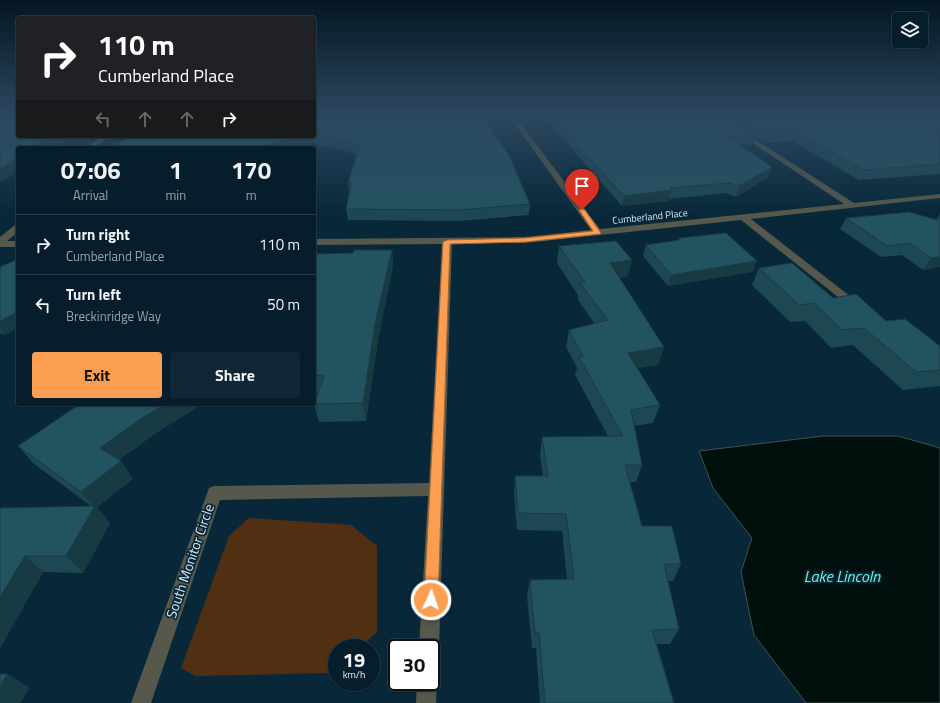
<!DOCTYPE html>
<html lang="en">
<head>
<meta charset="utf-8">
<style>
	body { margin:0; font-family:"Titillium Web",sans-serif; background:#0f2734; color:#f1f3f6; height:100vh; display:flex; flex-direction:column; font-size:15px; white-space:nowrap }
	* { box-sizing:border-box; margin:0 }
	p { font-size:13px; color:#98a2a9 }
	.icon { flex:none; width:22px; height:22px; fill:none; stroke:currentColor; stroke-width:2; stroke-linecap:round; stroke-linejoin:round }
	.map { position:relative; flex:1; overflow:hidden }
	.details { position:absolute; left:16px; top:146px; width:300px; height:260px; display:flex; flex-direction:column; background:#061e2c; border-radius:4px; box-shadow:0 1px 3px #0004,0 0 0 1px #273c48 }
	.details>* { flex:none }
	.hud { position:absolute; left:16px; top:16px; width:300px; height:122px; border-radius:4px; box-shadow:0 1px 3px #0004,0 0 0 1px #273c48; background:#202124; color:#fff; overflow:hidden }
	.buttons { position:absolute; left:892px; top:12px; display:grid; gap:8px }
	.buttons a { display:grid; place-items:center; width:36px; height:36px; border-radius:4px; background:#061e2c; box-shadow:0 1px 3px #0004,0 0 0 1px #273c48; font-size:20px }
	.speed { position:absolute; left:328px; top:639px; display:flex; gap:8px; font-size:20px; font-weight:700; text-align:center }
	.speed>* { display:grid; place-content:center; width:52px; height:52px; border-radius:50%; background:#061e2c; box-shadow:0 1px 3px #0004,0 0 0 1px #273c48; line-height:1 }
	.speed small { font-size:10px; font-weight:400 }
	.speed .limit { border:2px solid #111; border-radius:6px; background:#fff; color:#111 }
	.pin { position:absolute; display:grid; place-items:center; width:34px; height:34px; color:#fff; margin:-41px -17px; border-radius:50% 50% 50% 0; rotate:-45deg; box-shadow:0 0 4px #0007 }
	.pin .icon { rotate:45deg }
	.me { position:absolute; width:44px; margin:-22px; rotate:3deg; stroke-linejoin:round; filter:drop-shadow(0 0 3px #0008) }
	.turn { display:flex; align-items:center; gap:14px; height:84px; padding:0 16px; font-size:18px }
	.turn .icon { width:52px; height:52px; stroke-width:2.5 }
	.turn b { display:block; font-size:28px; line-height:34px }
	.lanes { display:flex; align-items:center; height:38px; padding:0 16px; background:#0003; justify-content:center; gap:20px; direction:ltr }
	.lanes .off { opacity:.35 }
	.eta { display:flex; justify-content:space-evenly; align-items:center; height:68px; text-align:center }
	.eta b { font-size:24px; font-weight:700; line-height:28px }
	.button { display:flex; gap:8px; margin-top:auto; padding:8px 16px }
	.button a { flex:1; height:46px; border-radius:4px; background:#fb9e51; color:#111; font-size:16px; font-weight:700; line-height:46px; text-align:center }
	.button a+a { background:#0f2734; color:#f1f3f6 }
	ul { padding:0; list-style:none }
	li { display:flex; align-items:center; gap:12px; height:60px; padding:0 16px; border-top:1px solid #273c48 }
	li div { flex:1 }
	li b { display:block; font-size:15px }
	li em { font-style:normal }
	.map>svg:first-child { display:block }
	.green { fill:#512f13 }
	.water { fill:#00100c; stroke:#405152 }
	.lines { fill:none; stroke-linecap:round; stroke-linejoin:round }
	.minor { fill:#55584a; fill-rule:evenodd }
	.wall { fill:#1d4753 }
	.shaded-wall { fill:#183a43 }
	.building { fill:#225360; stroke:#183a43 }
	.route { fill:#fb9e51; stroke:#a36735 }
	.labels { text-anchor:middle; stroke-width:3.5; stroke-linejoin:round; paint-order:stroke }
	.far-street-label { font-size:10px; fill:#d6e8f4; stroke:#08283a }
	.near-street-label { font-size:14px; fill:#d6e8f4; stroke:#08283a }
	.near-water-label { font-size:16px; font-style:italic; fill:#60f8da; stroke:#08283a }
</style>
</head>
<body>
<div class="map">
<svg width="940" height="703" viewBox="0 0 940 703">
	<rect width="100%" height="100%" fill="#08283a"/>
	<!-- green -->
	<polygon class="green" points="249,518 351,525 377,546 377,632 359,648 337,648 337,668 330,673 195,676 181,668 229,536"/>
	<!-- water -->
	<polygon class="water" points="823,436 898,436 940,448 940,703 806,703 754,635 741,572 752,538 713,488 699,451"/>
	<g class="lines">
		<!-- minor -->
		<g class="minor">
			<polygon points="509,116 515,116 600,229 844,204 712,116 719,116 854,203 940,194 940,198 751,219 860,304 861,306 856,309 852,308 741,220 525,243 452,243 439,648 436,655 431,657 431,648 419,648 428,496 220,500 151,703 131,703 209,488 214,486 429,483 442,244 314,245 314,239 525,237 591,230"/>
			<polygon points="102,136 109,136 94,148 86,148"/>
			<polygon points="18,224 18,232 7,241 18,241 18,247 0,247 0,237 15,225"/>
			<polygon points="431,674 434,675 437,682 436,703 416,703 417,682 431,682"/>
		</g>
	</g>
	<!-- wall -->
	<g class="wall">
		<polygon points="314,116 530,204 529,215 459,221 348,220 346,209 349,192 348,183 357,154 312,143 294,148 113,148 130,136 314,136"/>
		<polygon points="544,116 940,116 940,174 859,180 792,141 764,143 755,137 752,145 741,145 768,177 736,197 725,193 670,199 669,201 622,206 544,117"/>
		<polygon points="940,213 940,267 923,270 902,255 881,257 840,229 846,218 936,220"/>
		<polygon points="679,238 757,261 752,272 668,286 643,256 646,245 678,240"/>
		<polygon points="559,246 628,276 619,278 658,365 637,368 660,405 653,423 634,426 642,465 636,482 630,482 642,526 681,564 673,581 668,581 679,629 670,644 657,644 674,703 540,703 536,648 532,648 527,596 530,580 567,579 562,531 517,530 514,494 515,476 543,476 540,455 542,437 608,436 575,375 577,368 566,347 569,330 594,323 578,300 578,295 557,263"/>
		<polygon points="392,250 393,266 378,340 366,421 319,422 314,404 318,392 314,392 314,254 353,253"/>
		<polygon points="0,267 5,335 0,333"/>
		<polygon points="759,268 833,298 940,346 940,386 903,390 853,345 831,348 805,321 790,322 752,285"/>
		<polygon points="153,435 119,460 133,479 97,507 110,523 83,573 43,572 0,648 0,508 91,506 33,463 18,446"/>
	</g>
	<!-- shaded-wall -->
	<g class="shaded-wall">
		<polygon points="51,136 71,136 52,148 32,148"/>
		<polygon points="301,136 311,136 312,143 294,148 266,148 269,145"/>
		<polygon points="18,157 18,171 0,183 0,169"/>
		<polygon points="772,167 768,177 736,197 739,186"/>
		<polygon points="672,190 669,201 622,206 624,196"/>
		<polygon points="392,250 393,266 378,340 366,421 363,403 375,324"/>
		<polygon points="940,257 940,267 923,270 931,258"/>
		<polygon points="632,260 628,276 606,280 610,263"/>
		<polygon points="757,261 752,272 668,286 671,275"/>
		<polygon points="18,312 18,328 5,335 0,329 0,321"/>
		<polygon points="664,347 658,365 623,370 628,353"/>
		<polygon points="166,404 203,404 153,435 112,465 100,448 142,418"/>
		<polygon points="121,461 133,479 97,507 110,523 83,573 66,556 94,508 81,492"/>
		<polygon points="25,556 43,572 0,648 0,597"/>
		<polygon points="8,674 30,688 20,703 0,703 0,686"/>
	</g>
	<!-- building -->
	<g class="building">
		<polygon points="0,116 18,116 18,136 51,136 32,148 18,148 18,157 0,169"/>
		<polygon points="314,116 484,116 495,137 497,137 509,155 530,204 459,210 346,209 351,183 348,183 360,145 314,134"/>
		<polygon points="552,116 726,116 755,135 728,137 772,167 739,186 729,183 670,188 672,190 624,196"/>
		<polygon points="739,116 940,116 940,164 864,170 796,132 768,134"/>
		<polygon points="130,136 301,136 269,145 266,148 113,148"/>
		<polygon points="909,212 938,220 940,215 940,257 931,258 909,243 887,246 846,218"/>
		<polygon points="726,233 757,261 671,275 646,245 680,240 679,238"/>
		<polygon points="616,241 632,260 610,263 664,347 628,353 660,405 631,410 642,465 625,465 642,526 672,526 681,564 664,564 679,629 652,630 674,703 545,703 539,633 535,633 530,580 574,579 566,514 518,513 515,476 548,476 542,437 623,436 579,357 583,356 569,330 608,320 580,283 585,282 559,246"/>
		<polygon points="354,250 392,250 375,324 363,403 314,404 324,376 314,375 314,254 353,253"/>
		<polygon points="18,259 18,312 0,321 0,267"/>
		<polygon points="792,263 833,298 856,294 886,321 905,319 940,346 940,370 916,372 864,328 842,330 814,303 799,305 759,268"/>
		<polygon points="80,404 166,404 142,418 100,448 121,461 81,492 18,446"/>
		<polygon points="95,506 66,556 25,556 0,597 0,508"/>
		<polygon points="0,674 8,674 0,686"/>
	</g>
	<!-- sky -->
	<linearGradient id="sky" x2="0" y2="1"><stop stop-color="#041620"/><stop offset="0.54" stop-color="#2c4860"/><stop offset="1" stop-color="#2c4860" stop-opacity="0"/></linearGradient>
	<rect width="940" height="214" fill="url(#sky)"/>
	<!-- route -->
	<polygon class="route" points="580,209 584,209 601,233 600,234 525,242 450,244 438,600 436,605 431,607 426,605 424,600 443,242 447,240 525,238 593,231 579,210"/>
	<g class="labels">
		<!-- far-street labels -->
		<g class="far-street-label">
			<text transform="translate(650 216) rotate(-6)" y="4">Cumberland Place</text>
		</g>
		<!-- near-street labels -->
		<g class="near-street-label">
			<text transform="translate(190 561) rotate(-71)" y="5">South Monitor Circle</text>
		</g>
		<!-- near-water labels -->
		<g class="near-water-label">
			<text x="842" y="582">Lake Lincoln</text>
		</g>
	</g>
</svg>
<div class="buttons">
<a><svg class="icon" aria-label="layers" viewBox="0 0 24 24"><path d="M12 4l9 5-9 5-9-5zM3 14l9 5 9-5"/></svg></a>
</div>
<div class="speed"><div>19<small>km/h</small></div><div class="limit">30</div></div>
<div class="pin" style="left:582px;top:210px;background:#d93025"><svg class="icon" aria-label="arrive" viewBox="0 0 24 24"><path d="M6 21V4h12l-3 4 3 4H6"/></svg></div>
<svg class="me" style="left:431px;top:600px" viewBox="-20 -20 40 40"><circle r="17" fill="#fb9e51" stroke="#fff" stroke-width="3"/><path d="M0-11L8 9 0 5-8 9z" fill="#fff"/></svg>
<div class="hud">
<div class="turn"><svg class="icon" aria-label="right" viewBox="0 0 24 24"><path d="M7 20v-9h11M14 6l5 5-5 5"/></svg><div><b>110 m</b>Cumberland Place</div></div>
<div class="lanes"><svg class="icon off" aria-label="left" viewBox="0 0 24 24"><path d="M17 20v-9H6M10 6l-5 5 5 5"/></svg><svg class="icon off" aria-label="ahead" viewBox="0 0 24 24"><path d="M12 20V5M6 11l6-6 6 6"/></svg><svg class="icon off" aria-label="ahead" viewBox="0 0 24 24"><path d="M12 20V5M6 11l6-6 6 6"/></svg><svg class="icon" aria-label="right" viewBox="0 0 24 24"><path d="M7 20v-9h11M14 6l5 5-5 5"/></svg></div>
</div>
<section class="details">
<div class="eta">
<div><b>07:06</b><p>Arrival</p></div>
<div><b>1</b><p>min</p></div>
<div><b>170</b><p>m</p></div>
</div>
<ul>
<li><svg class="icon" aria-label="right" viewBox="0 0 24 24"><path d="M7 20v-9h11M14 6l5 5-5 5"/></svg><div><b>Turn right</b><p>Cumberland Place</p></div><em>110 m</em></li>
<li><svg class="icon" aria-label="left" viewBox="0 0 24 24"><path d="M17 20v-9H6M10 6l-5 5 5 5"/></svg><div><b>Turn left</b><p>Breckinridge Way</p></div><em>50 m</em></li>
</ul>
<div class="button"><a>Exit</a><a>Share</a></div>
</section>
</div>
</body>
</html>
